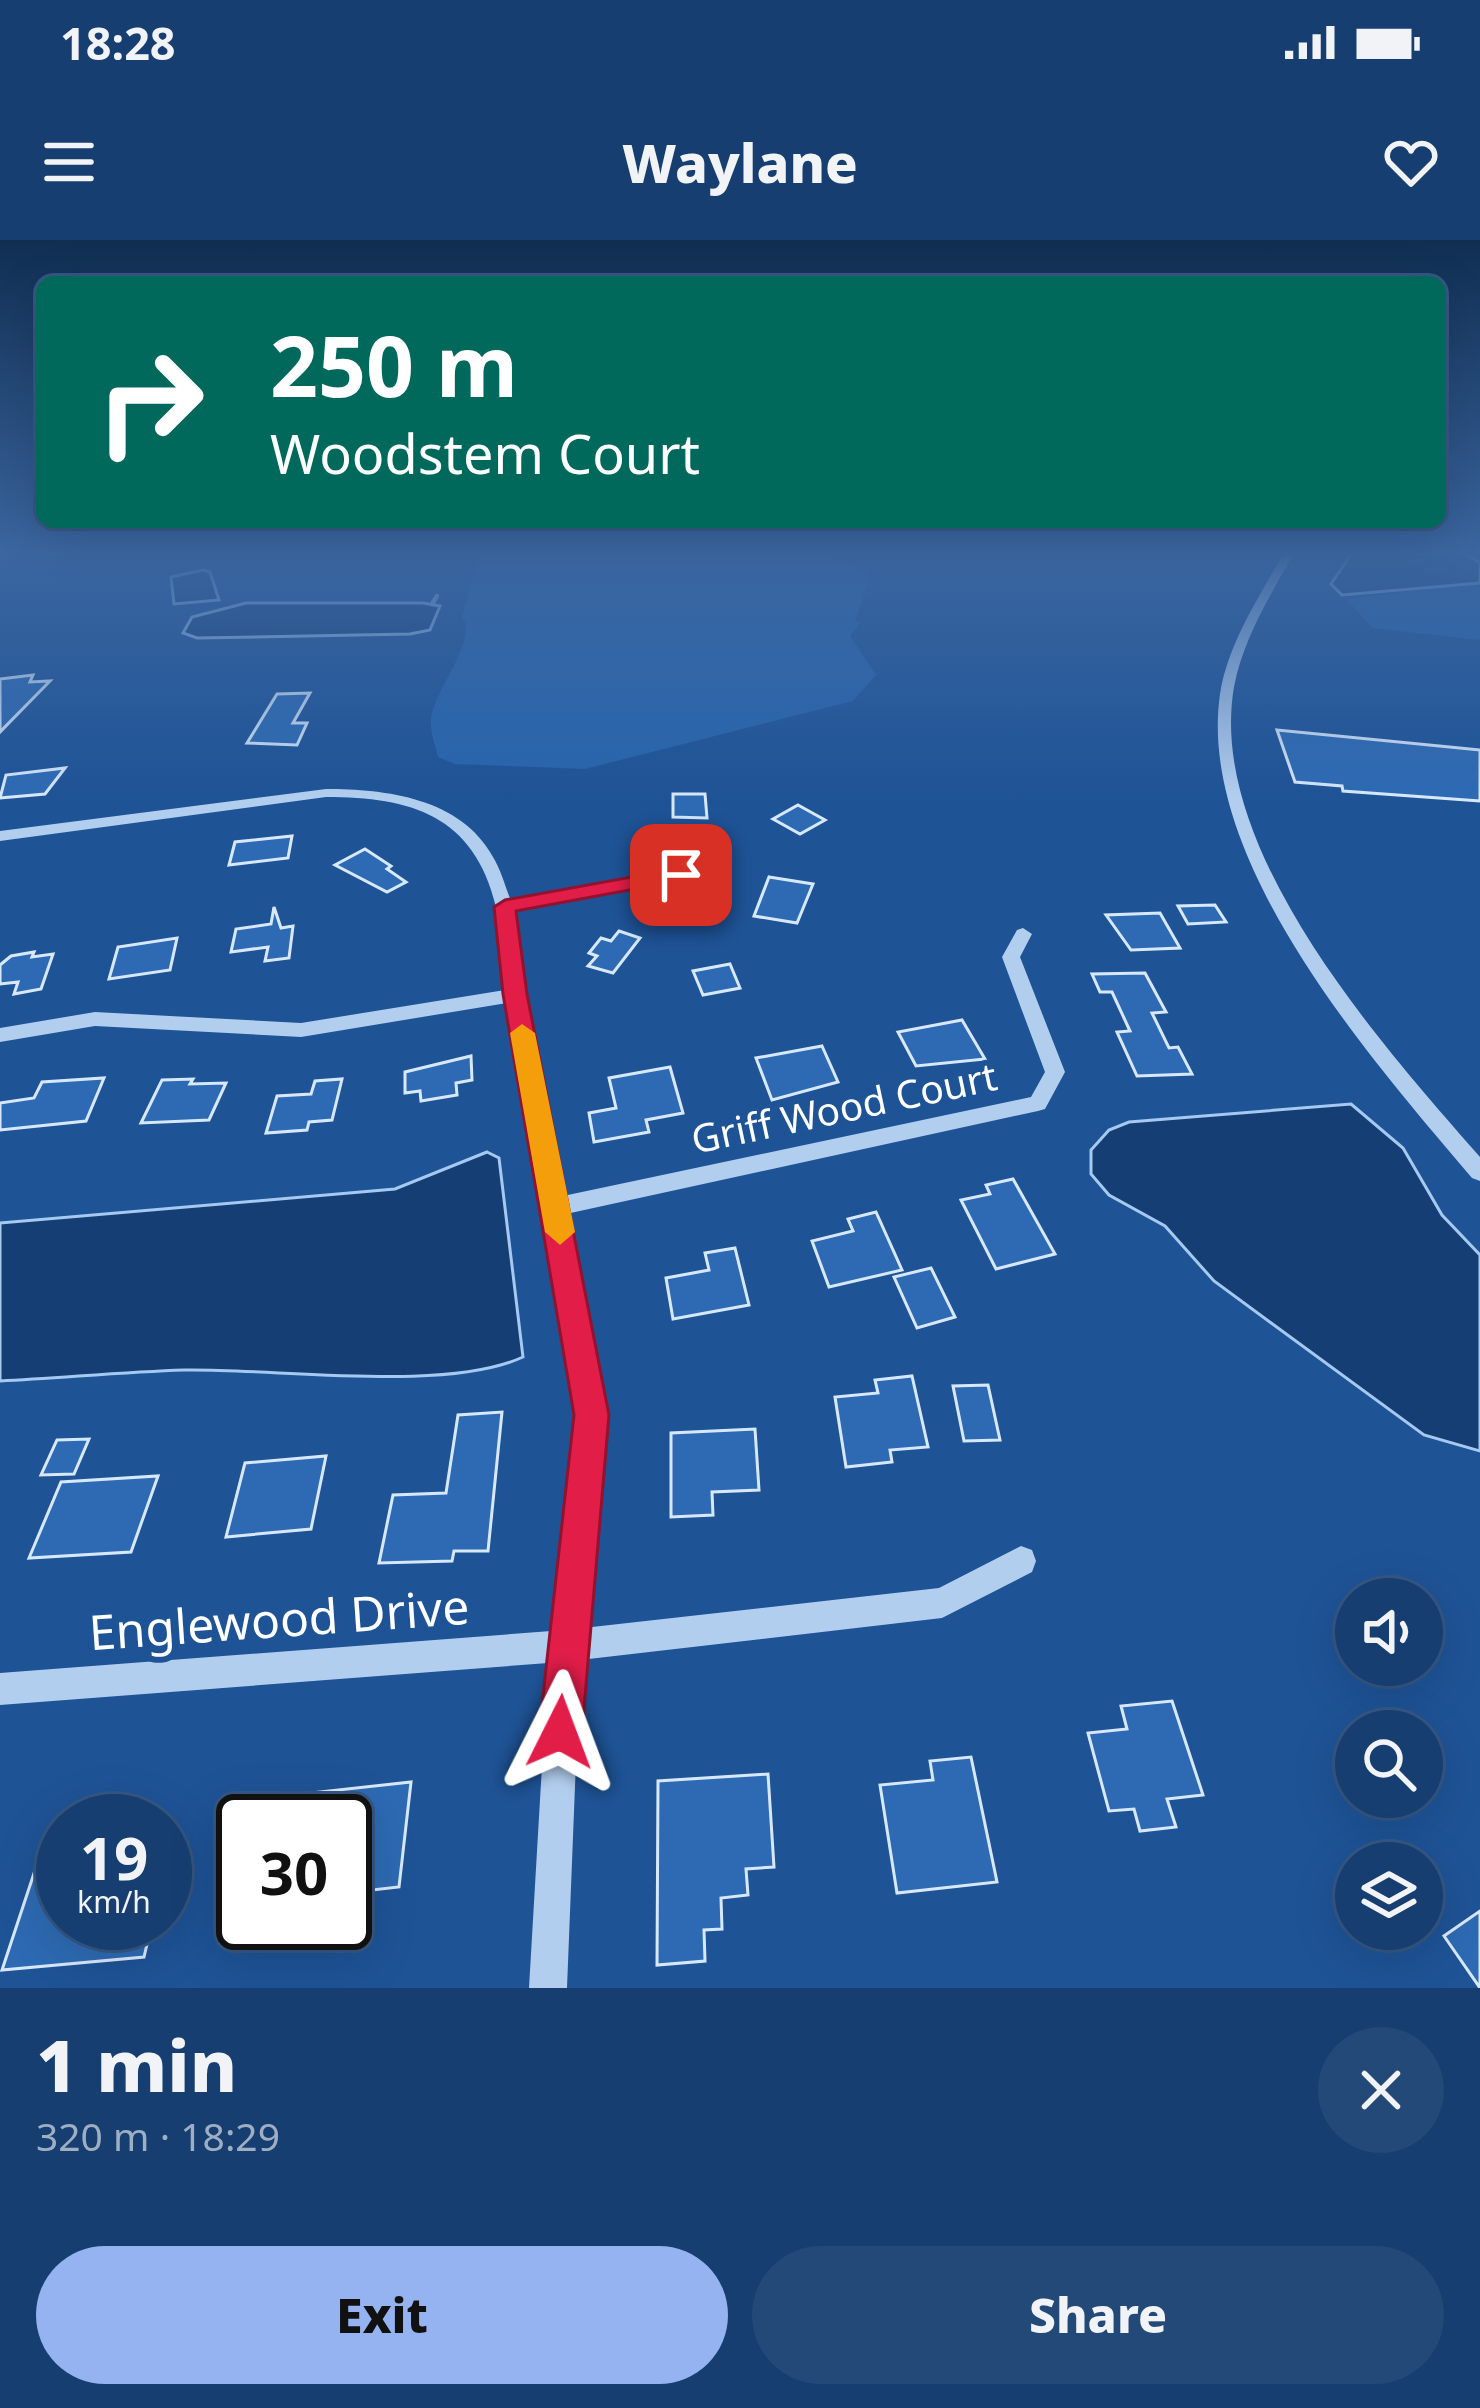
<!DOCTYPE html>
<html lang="en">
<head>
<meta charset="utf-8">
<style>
	body { margin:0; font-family:"Noto Sans",sans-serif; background:#234978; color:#f1f3f6; height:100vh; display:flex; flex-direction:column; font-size:45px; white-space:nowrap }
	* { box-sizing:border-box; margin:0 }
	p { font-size:39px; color:#9eaec3 }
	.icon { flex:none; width:66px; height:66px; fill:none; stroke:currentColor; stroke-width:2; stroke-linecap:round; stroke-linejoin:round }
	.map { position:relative; height:1748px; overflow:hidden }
	.side { display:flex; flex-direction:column; background:#163e70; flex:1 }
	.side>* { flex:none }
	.top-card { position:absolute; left:36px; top:36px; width:1410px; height:252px; border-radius:18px; box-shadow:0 12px 48px #0002,0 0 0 3px #355783; background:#00695c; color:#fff; overflow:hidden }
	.fabs { position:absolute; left:1335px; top:1338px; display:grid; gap:24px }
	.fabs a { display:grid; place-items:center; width:108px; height:108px; border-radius:50%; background:#163e70; box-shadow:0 12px 48px #0002,0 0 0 3px #355783; font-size:60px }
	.speed { position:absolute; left:36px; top:1554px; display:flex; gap:24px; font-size:60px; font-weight:700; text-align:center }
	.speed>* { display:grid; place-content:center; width:156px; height:156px; border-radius:50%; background:#163e70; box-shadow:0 12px 48px #0002,0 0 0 3px #355783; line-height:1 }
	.speed small { font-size:30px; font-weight:400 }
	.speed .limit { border:6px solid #111; border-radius:18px; background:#fff; color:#111 }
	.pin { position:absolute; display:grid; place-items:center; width:102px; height:102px; color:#fff; margin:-51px; border-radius:24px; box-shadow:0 6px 18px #0006 }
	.me { position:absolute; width:132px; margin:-66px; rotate:3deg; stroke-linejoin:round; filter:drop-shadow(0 0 9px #0008) }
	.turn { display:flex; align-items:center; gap:42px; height:252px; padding:0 36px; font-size:54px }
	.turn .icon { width:156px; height:156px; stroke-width:2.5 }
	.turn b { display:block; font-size:84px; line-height:102px }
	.round { display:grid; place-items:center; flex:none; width:126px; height:126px; border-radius:63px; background:#234978 }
	.head { display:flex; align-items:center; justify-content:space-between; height:204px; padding:0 36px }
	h1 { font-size:72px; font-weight:800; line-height:90px }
	.button { display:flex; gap:24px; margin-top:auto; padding:24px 36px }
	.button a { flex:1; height:138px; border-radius:72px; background:#95b2f1; color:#111; font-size:48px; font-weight:800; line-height:138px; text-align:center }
	.button a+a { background:#234978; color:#f1f3f6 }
	.status { display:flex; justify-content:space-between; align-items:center; height:84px; padding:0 60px; background:#163e70; direction:ltr }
	.status svg { height:33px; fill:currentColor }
	header { display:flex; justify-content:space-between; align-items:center; height:156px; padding:0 36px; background:#163e70; font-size:54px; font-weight:800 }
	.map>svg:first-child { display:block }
	.green { fill:#2765ae }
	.water { fill:#143e74; stroke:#a5c9f0; stroke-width:3 }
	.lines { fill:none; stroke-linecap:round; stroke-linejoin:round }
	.stream { stroke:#a5c9f0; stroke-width:4.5 }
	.building { fill:#2d6ab3; stroke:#d8e8fb; stroke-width:3 }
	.minor { fill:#b2ceef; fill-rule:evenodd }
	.route { fill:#e11d48; stroke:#92132f; stroke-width:3 }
	.slow { fill:#f59e0b }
	.labels { text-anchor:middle; stroke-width:12; stroke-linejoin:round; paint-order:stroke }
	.street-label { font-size:39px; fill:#fff; stroke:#1e5396 }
	.near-street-label { font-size:48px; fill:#fff; stroke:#1e5396 }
</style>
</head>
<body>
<div class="status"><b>18:28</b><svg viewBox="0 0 49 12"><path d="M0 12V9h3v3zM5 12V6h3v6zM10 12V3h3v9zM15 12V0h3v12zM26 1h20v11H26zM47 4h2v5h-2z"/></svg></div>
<header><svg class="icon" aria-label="menu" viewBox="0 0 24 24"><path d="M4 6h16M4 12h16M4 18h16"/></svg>Waylane<svg class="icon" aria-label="heart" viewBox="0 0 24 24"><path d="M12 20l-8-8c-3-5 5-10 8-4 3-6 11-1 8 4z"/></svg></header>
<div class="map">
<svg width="1480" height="1748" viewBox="0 0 1480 1748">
	<rect width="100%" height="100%" fill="#1e5396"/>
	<!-- green -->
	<g class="green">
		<path d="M481,313H818L860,328L870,338L855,381L861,382L850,396L876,435L853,461L585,529L455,524L438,517C435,504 430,492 431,479C435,447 479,401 462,376Z"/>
		<polygon points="1480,343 1480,400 1373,388 1346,359"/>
	</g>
	<!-- water -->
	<g class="water">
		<polygon points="1352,313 1465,313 1480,323 1480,343 1342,355 1331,344"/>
		<polygon points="203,330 210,332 219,360 174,364 171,337"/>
		<polygon points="246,363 423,363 440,366 430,390 410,394 197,398 183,393 192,377"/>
		<polygon points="1351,864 1403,908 1442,975 1480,1015 1480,1211 1424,1195 1214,1041 1165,986 1109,955 1091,934 1091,910 1109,890 1129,882"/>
		<path d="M487,912L499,918L523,1117C445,1153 275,1128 184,1130C123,1132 61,1138 0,1141V983L395,949Z"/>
	</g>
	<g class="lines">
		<!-- stream -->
		<polyline class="stream" points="432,364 437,356"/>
	</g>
	<!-- building -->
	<g class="building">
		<polygon points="33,435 30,442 50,441 0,492 0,439"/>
		<polygon points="310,453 293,483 307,483 297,505 247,503 277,454"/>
		<polygon points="1277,490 1480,510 1480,561 1343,551 1342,546 1295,542"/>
		<polygon points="65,528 45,554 0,558 6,535"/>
		<polygon points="673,554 705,554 707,578 673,577"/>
		<polygon points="798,565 825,580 800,594 773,579"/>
		<polygon points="292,596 288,618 229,625 235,602"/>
		<polygon points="365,609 391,626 387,629 406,642 387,652 335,625"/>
		<polygon points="769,637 813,644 797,683 754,676"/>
		<polygon points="1215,665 1226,682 1188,684 1178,666"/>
		<polygon points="274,667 281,688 293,686 289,718 265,721 268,707 231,712 236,689 271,684"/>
		<polygon points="1160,673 1180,708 1131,710 1106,675"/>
		<polygon points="619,691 640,698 613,733 588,726 597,716 589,713 601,698 611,701"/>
		<polygon points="177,698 170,730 109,739 118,707"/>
		<polygon points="34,712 32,717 53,714 41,749 14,754 18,742 0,744 0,725 11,716"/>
		<polygon points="730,724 740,748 703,755 693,731"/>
		<polygon points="1145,733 1166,772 1152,773 1169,808 1178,807 1192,834 1137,836 1117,792 1130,791 1112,752 1100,752 1092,734"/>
		<polygon points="962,780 985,819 916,826 898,792"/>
		<polygon points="822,806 838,842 772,860 756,818"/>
		<polygon points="471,816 472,840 456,843 457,855 421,861 420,851 405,853 405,832"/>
		<polygon points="670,827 683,873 646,880 649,892 594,902 589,873 616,868 609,838"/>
		<polygon points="104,838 86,881 0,890 0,863 34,858 42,842"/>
		<polygon points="193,839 190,844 226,843 209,880 141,883 162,840"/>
		<polygon points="342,839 332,880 309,882 307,890 266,893 277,856 311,854 315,841"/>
		<polygon points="1013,939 1055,1014 996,1029 961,960 990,954 986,945"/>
		<polygon points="876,972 902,1030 829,1047 812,1001 853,991 848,979"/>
		<polygon points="735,1008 749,1065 673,1079 666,1038 709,1030 705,1013"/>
		<polygon points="931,1028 955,1077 917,1088 894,1037"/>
		<polygon points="912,1136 928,1207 890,1210 892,1222 846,1227 835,1157 878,1153 875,1140"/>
		<polygon points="988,1145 1000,1200 964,1201 953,1146"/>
		<polygon points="502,1172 488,1311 454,1311 452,1321 379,1323 393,1255 446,1253 458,1175"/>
		<polygon points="755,1189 759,1250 712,1252 713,1275 671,1277 671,1193"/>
		<polygon points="89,1199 74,1234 41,1235 57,1200"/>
		<polygon points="326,1216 311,1289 226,1297 245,1223"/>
		<polygon points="158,1236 131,1312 29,1318 61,1242"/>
		<polygon points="1172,1461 1203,1555 1167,1559 1176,1587 1140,1591 1134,1569 1109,1571 1088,1493 1127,1489 1121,1466"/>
		<polygon points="971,1517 997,1642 897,1653 880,1545 933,1540 930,1521"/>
		<polygon points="768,1534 774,1627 746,1629 748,1655 721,1658 722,1689 704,1690 705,1721 657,1725 658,1541"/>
		<polygon points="411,1542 399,1647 345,1653 345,1581 305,1581 310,1553"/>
		<polygon points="63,1590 63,1683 152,1683 144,1717 2,1730 48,1591"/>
		<polygon points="1480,1671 1480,1748 1444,1696"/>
	</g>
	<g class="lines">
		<!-- minor -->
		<g class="minor">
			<path d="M1284,313H1294C1270,356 1243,399 1234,447C1206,609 1381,804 1480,917V941L1472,938C1372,820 1196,621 1220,454C1228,403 1259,357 1284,313Z"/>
			<path d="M326,549C386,549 461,558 493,617C501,630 505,646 511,661L681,630L689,635L681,640L514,671L524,755L563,956L1031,857L1045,832L1002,717L1017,690L1023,688L1032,694L1020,717L1065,832L1045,869L1038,871L566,974L604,1175L583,1388L939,1348L1021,1306L1032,1310L1036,1321L1032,1332L942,1378L580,1420L567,1748H529L548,1423L0,1465V1433L551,1391L578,1175L507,763L301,797L95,786L0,802V788L95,772L301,783L505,750C502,723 503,693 496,667C474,575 411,557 326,557L0,601V591Z"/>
		</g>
	</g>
	<!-- sky -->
	<linearGradient id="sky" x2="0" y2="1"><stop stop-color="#102e52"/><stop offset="0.56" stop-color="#3b66a0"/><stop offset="1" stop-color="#3b66a0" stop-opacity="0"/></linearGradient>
	<rect width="1480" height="558" fill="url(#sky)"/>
	<!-- route -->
	<polygon class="route" points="681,628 689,630 689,639 516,671 527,754 609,1175 582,1492 576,1507 560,1513 545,1507 539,1492 574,1175 503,754 494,667 505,660"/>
	<!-- slow -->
	<polygon class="slow" points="522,784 535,793 575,992 560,1005 545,992 510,793"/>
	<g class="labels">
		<!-- street labels -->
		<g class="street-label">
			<text transform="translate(844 868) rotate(-12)" y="14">Griff Wood Court</text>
		</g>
		<!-- near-street labels -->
		<g class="near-street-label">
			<text transform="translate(279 1380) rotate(-4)" y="17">Englewood Drive</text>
		</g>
	</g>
</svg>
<div class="fabs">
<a><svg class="icon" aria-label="sound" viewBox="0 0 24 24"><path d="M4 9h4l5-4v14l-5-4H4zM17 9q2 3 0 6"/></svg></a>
<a><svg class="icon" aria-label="search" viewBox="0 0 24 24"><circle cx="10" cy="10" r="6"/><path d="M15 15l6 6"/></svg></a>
<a><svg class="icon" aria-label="layers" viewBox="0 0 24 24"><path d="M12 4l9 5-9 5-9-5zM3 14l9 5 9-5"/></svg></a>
</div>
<div class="speed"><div>19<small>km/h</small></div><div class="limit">30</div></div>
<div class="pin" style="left:681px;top:635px;background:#d93025"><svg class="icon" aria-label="arrive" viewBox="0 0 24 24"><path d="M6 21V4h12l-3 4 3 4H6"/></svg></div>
<svg class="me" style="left:560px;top:1492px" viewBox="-20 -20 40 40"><path d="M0-17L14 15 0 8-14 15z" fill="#e11d48" stroke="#fff" stroke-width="4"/></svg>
<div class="top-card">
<div class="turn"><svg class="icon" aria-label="right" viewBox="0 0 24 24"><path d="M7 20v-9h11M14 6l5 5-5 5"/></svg><div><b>250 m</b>Woodstem Court</div></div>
</div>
</div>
<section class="side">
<div class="head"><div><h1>1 min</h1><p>320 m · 18:29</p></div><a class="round"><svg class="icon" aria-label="close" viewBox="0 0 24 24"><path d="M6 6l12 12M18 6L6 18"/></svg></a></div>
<div class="button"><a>Exit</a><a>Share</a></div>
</section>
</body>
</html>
